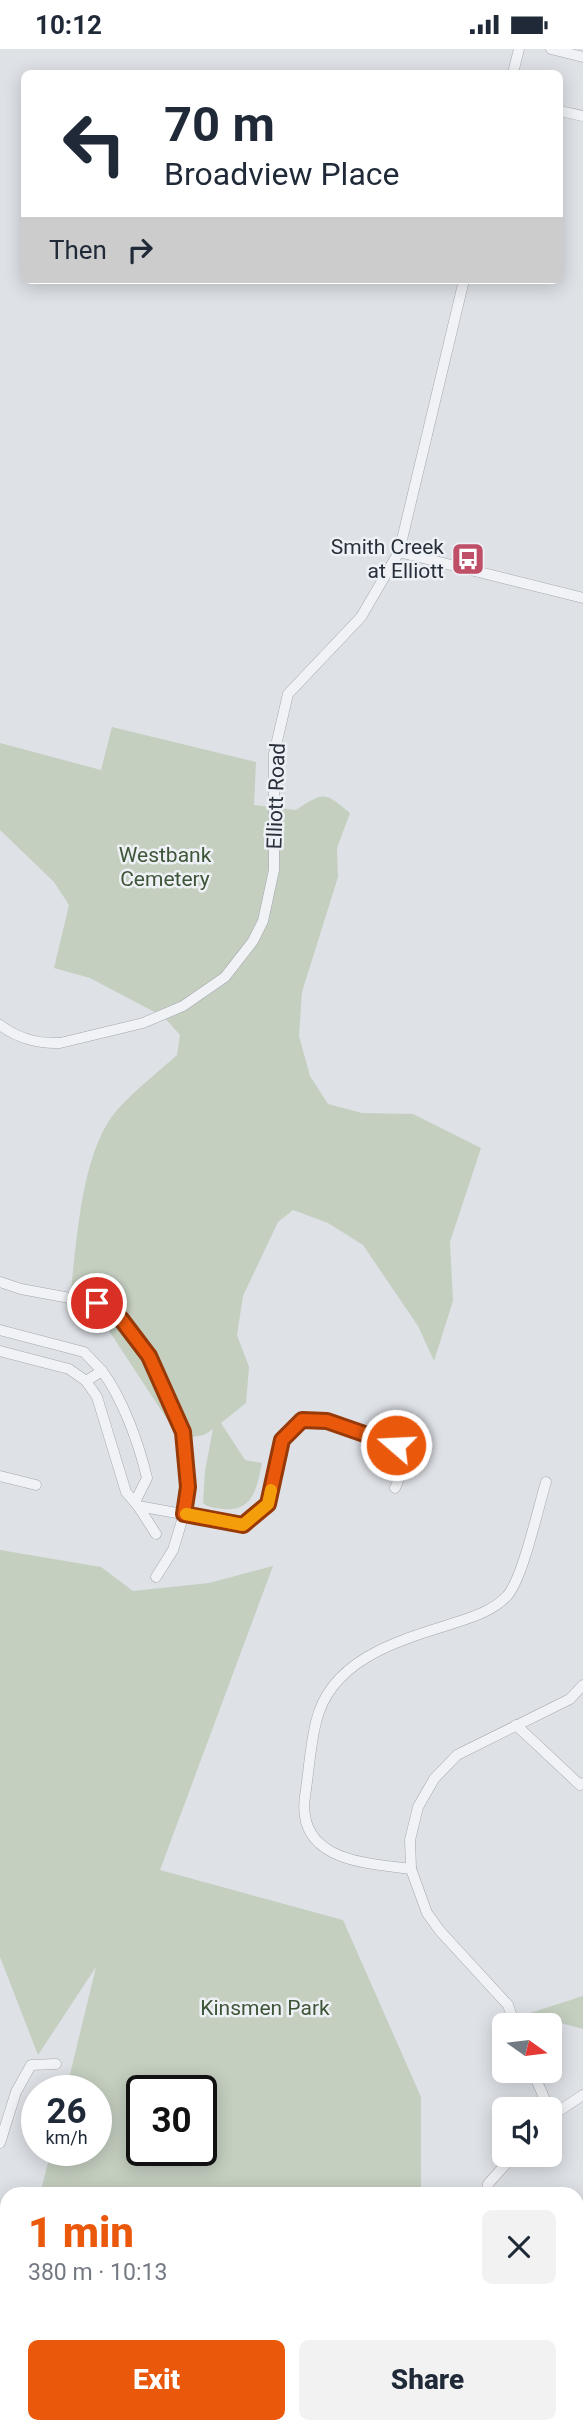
<!DOCTYPE html>
<html lang="en">
<head>
<meta charset="utf-8">
<style>
	body { margin:0; font-family:Roboto,sans-serif; background:#f2f2f3; color:#1f2937; height:100vh; display:flex; flex-direction:column; font-size:26px; white-space:nowrap }
	* { box-sizing:border-box; margin:0 }
	p { font-size:23px; color:#747a83 }
	.icon { flex:none; width:38px; height:38px; fill:none; stroke:currentColor; stroke-width:2; stroke-linecap:round; stroke-linejoin:round }
	.map { position:relative; flex:1; overflow:hidden }
	.sheet { position:absolute; left:0px; top:2138px; width:584px; height:247px; display:flex; flex-direction:column; background:#fff; border-radius:21px 21px 0 0; box-shadow:0 4px 18px #0003 }
	.sheet>* { flex:none }
	.guide { position:absolute; left:21px; top:21px; width:542px; height:214px; border-radius:10px; box-shadow:0 4px 18px #0003; background:#fff; color:#1f2937; overflow:hidden }
	.needle { width:46px; rotate:104deg }
	.fabs { position:absolute; left:492px; top:1964px; display:grid; gap:14px }
	.fabs a { display:grid; place-items:center; width:70px; height:70px; border-radius:10px; background:#fff; box-shadow:0 4px 18px #0003; font-size:35px }
	.speed { position:absolute; left:21px; top:2026px; display:flex; gap:14px; font-size:35px; font-weight:700; text-align:center }
	.speed>* { display:grid; place-content:center; width:91px; height:91px; border-radius:50%; background:#fff; box-shadow:0 4px 18px #0003; line-height:1 }
	.speed small { font-size:18px; font-weight:400 }
	.speed .limit { border:4px solid #111; border-radius:10px; background:#fff; color:#111 }
	.pin { position:absolute; display:grid; place-items:center; width:60px; height:60px; color:#fff; margin:-30px; border:4px solid #fff; border-radius:50%; box-shadow:0 2px 7px #0007 }
	.me { position:absolute; width:77px; margin:-38px; rotate:289deg; stroke-linejoin:round; filter:drop-shadow(0 0 5px #0008) }
	.turn { display:flex; align-items:center; gap:24px; height:147px; padding:0 28px; font-size:32px }
	.turn .icon { width:91px; height:91px; stroke-width:2.5 }
	.turn b { display:block; font-size:49px; line-height:60px }
	.then { display:flex; align-items:center; height:66px; padding:0 28px; background:#0003; gap:14px; font-size:26px }
	.round { display:grid; place-items:center; flex:none; width:74px; height:74px; border-radius:10px; background:#f2f2f3 }
	.summary { display:flex; align-items:center; justify-content:space-between; height:119px; padding:0 28px }
	h1 { font-size:42px; font-weight:800; line-height:52px; color:#ea580c }
	.cta { display:flex; gap:14px; margin-top:auto; padding:14px 28px }
	.cta a { flex:1; height:80px; border-radius:10px; background:#ea580c; color:#fff; font-size:28px; font-weight:800; line-height:80px; text-align:center }
	.cta a+a { background:#f2f2f3; color:#1f2937 }
	.status { display:flex; justify-content:space-between; align-items:center; height:49px; padding:0 35px; background:#fff; direction:ltr }
	.status svg { height:19px; fill:currentColor }
	.map>svg:first-child { display:block }
	.green { fill:#c4cfc0; fill-rule:evenodd }
	.lines { fill:none; stroke-linecap:round; stroke-linejoin:round }
	.minor-casing { stroke:#a4a8af; stroke-width:11 }
	.major-casing { stroke:#9ea7b0; stroke-width:14 }
	.minor { stroke:#f0f2f5; stroke-width:10 }
	.major { stroke:#fff; stroke-width:12 }
	.route-casing { stroke:#983908; stroke-width:18 }
	.route { stroke:#ea580c; stroke-width:12 }
	.slow { stroke:#f59e0b; stroke-width:12 }
	.labels { text-anchor:middle; stroke-width:5; stroke-linejoin:round; paint-order:stroke }
	.poi-label { font-size:21px; fill:#29303b; stroke:#edf0f4; text-anchor:end }
	.street-label { font-size:21px; fill:#29303b; stroke:#edf0f4 }
	.park-label { font-size:21px; fill:#3f5538; stroke:#edf0f4 }
</style>
</head>
<body>
<div class="status"><b>10:12</b><svg viewBox="0 0 49 12"><path d="M0 12V9h3v3zM5 12V6h3v6zM10 12V3h3v9zM15 12V0h3v12zM26 1h20v11H26zM47 4h2v5h-2z"/></svg></div>
<div class="map">
<svg width="583" height="2384" viewBox="0 0 583 2384">
	<rect width="100%" height="100%" fill="#dee1e6"/>
	<!-- green -->
	<g class="green">
		<path d="M112,678L256,713L254,756L296,761C324,742 325,743 350,764L337,799L338,828L302,943L299,987L310,1027L328,1055L362,1064L413,1065L481,1099L450,1193L453,1252L434,1312L418,1277L363,1196L328,1174L293,1161L278,1173L243,1247L237,1286L249,1318L246,1354L221,1374L245,1411L262,1414C257,1437 254,1463 224,1460C216,1459 209,1459 203,1454L205,1422L213,1380L204,1386L180,1390L98,1265L71,1240C77,1189 82,1099 118,1060C135,1041 157,1024 177,1006L180,986L164,968L90,929L54,919L69,856L54,833L0,781V694L101,721Z"/>
		<path d="M0,1501L101,1518L133,1542L209,1534L273,1517L160,1821L343,1871L421,2048V2145H40L51,2102H96V2042H66L96,1918L38,2006L0,1908ZM201,2042V2102H142V2042Z"/>
		<polygon points="583,1947 583,1980 527,1965"/>
		<polygon points="247,2378 422,2378 422,2384 254,2384"/>
	</g>
	<g class="lines">
		<defs>
			<g id="minor">
				<polyline points="551,0 583,8"/>
				<polyline points="513,24 519,0"/>
				<polyline points="560,62 583,67"/>
				<polyline points="399,503 583,549"/>
				<path d="M0,976C17,989 39,995 60,994L143,974L183,957L225,928L253,892L263,872L274,821V705L288,645L361,568L399,503L464,231"/>
				<polyline points="0,1233 21,1240 97,1254 121,1270 149,1307 183,1383 188,1438 184,1465 173,1501 156,1528"/>
				<polyline points="0,1281 84,1303 102,1322"/>
				<path d="M0,1302L69,1320L86,1332L102,1322C123,1350 139,1395 147,1429L135,1453"/>
				<polyline points="86,1332 97,1348 126,1443 138,1457 243,1476 268,1455 282,1391 302,1371 327,1372 396,1396 403,1421 395,1439"/>
				<polyline points="0,1427 36,1436"/>
				<polyline points="138,1457 156,1485"/>
				<polyline points="516,1676 580,1736 583,1734"/>
				<path d="M411,1820C365,1814 296,1812 305,1747C309,1722 310,1697 316,1673C330,1613 393,1593 445,1577C466,1570 491,1564 507,1547C523,1529 538,1459 546,1433"/>
				<polyline points="515,1976 508,1956 440,1882 427,1864 411,1820 410,1791 418,1758 434,1730 457,1706 570,1650 583,1636"/>
				<polyline points="532,2021 549,2060"/>
				<polyline points="550,2068 583,2046"/>
				<polyline points="0,2094 16,2043 31,2016 56,2015"/>
				<polyline points="486,2146 488,2135 515,2105"/>
				<polyline points="476,2378 477,2384"/>
			</g>
			<g id="major">
				<polyline points="0,2195 7,2201"/>
				<polyline points="223,2378 230,2384"/>
			</g>
		</defs>
		<!-- minor casing -->
		<use href="#minor" class="minor-casing"/>
		<!-- major casing -->
		<use href="#major" class="major-casing"/>
		<!-- minor -->
		<use href="#minor" class="minor"/>
		<!-- major -->
		<use href="#major" class="major"/>
	</g>
	<g class="lines">
		<defs>
			<polyline id="route" points="97,1254 121,1270 149,1307 183,1383 188,1438 184,1465 243,1476 268,1455 282,1391 302,1371 327,1372 396,1396"/>
		</defs>
		<!-- route casing -->
		<use href="#route" class="route-casing"/>
		<!-- route -->
		<use href="#route" class="route"/>
		<!-- slow -->
		<polyline class="slow" points="186,1465 243,1476 268,1455 271,1441"/>
	</g>
	<!-- icons -->
	<defs>
		<symbol id="bus-square" viewBox="-11 -11 22 22"><rect x="-9" y="-9" width="18" height="18" rx="4" fill="#be4f67" stroke="#edf0f4"/><path d="M-5-6H5V4H4V6H2V4H-2V6H-4V4H-5ZM-3.5-4V0h7V-4ZM-3.5 1.2v1.5H-2V1.2ZM2 1.2v1.5H3.5V1.2Z" fill="#fff"/></symbol>
	</defs>
	<g fill-rule="evenodd">
		<use href="#bus-square" x="449" y="491" width="38" height="38"/>
	</g>
	<g class="labels">
		<!-- poi labels -->
		<g class="poi-label">
			<text x="444" y="505">Smith Creek<tspan x="444" dy="24">at Elliott</tspan></text>
		</g>
		<!-- street labels -->
		<g class="street-label">
			<text transform="translate(276 747) rotate(-88)" y="7">Elliott Road</text>
		</g>
		<!-- park labels -->
		<g class="park-label">
			<text x="165" y="813">Westbank<tspan x="165" dy="24">Cemetery</tspan></text>
			<text x="265" y="1966">Kinsmen Park</text>
		</g>
	</g>
</svg>
<div class="fabs">
<a><svg class="needle" viewBox="-14 -14 28 28"><path d="M0-13l5 13h-10z" fill="#e53935"/><path d="M0 13l5-13h-10z" fill="#747a83"/></svg></a>
<a><svg class="icon" aria-label="sound" viewBox="0 0 24 24"><path d="M4 9h4l5-4v14l-5-4H4zM17 9q2 3 0 6"/></svg></a>
</div>
<div class="speed"><div>26<small>km/h</small></div><div class="limit">30</div></div>
<div class="pin" style="left:97px;top:1254px;background:#d93025"><svg class="icon" aria-label="arrive" viewBox="0 0 24 24"><path d="M6 21V4h12l-3 4 3 4H6"/></svg></div>
<svg class="me" style="left:396px;top:1396px" viewBox="-20 -20 40 40"><circle r="17" fill="#ea580c" stroke="#fff" stroke-width="3"/><path d="M0-11L8 9 0 5-8 9z" fill="#fff"/></svg>
<div class="guide">
<div class="turn"><svg class="icon" aria-label="left" viewBox="0 0 24 24"><path d="M17 20v-9H6M10 6l-5 5 5 5"/></svg><div><b>70 m</b>Broadview Place</div></div>
<div class="then">Then<svg class="icon" aria-label="right" viewBox="0 0 24 24"><path d="M7 20v-9h11M14 6l5 5-5 5"/></svg></div>
</div>
<section class="sheet">
<div class="summary"><div><h1>1 min</h1><p>380 m · 10:13</p></div><a class="round"><svg class="icon" aria-label="close" viewBox="0 0 24 24"><path d="M6 6l12 12M18 6L6 18"/></svg></a></div>
<div class="cta"><a>Exit</a><a>Share</a></div>
</section>
</div>
</body>
</html>
